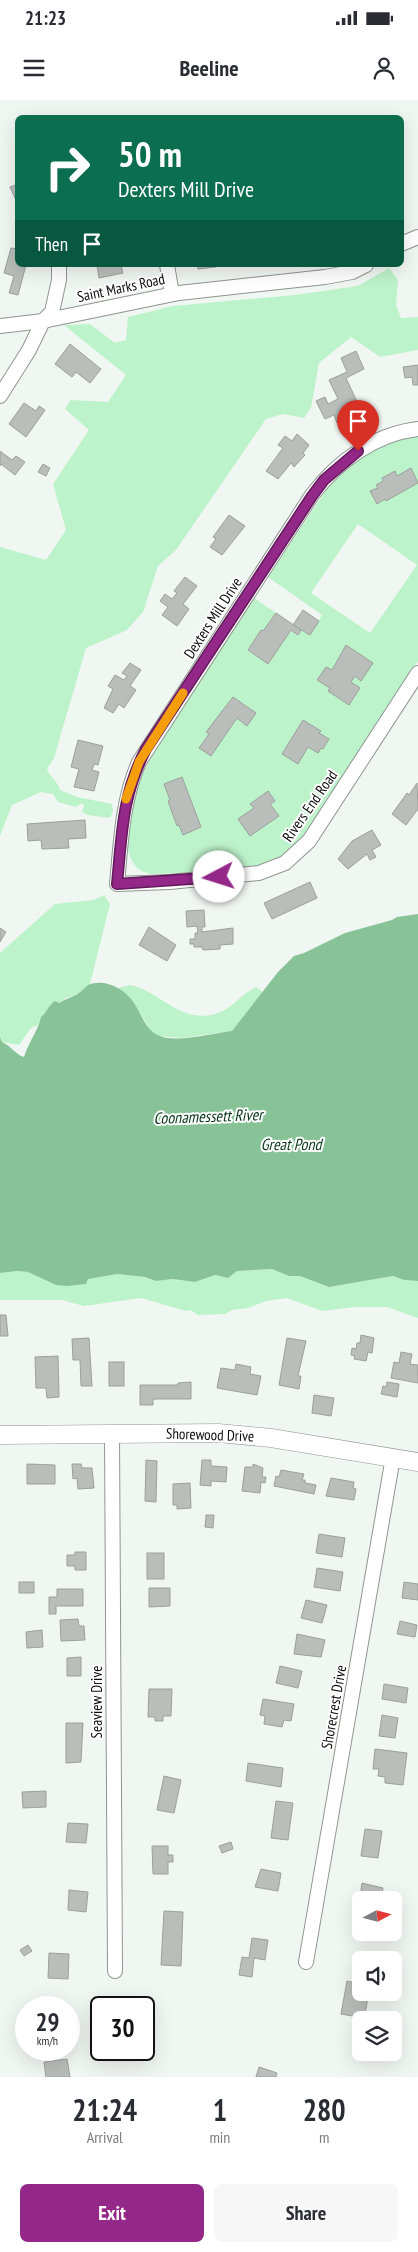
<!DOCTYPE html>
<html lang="en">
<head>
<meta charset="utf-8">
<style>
	body { margin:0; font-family:"PT Sans Narrow",sans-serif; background:#f7f7f7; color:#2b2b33; height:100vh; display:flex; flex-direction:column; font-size:19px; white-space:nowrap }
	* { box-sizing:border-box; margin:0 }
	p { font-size:16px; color:#7c7c81 }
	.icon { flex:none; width:28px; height:28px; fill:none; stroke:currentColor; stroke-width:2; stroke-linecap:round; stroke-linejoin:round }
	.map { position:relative; height:1977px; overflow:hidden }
	.panel { display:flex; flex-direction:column; background:#fff; flex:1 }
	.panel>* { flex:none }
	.banner { position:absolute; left:15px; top:15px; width:389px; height:152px; border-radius:8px; box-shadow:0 5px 20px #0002; background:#0b6e4f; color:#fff; overflow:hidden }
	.needle { width:32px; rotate:83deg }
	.buttons { position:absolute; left:352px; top:1791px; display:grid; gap:10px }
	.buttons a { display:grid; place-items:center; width:50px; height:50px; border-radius:8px; background:#fff; box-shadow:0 5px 20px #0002; font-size:25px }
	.speed { position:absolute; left:15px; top:1896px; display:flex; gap:10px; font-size:25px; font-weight:700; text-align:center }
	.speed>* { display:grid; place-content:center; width:65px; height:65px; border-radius:50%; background:#fff; box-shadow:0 5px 20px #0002; line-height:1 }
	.speed small { font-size:12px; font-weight:400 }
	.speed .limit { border:2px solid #111; border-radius:8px; background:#fff; color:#111 }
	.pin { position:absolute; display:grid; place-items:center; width:42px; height:42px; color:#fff; margin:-51px -21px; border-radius:50% 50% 50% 0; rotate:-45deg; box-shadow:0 0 5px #0007 }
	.pin .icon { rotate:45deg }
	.me { position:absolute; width:55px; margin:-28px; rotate:265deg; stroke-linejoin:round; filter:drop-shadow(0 0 4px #0008) }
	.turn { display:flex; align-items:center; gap:18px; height:105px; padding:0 20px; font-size:22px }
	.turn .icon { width:65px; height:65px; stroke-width:2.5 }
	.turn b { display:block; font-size:35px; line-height:42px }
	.then { display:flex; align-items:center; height:48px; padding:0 20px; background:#0003; gap:10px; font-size:19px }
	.eta { display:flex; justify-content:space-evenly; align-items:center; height:85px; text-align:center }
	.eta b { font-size:30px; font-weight:700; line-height:35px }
	.action { display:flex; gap:10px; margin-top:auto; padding:10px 20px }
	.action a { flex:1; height:58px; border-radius:8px; background:#942889; color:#fff; font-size:20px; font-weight:700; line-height:58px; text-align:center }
	.action a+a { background:#f7f7f7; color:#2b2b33 }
	.status { display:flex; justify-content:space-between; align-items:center; height:35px; padding:0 25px; background:#fff; direction:ltr }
	.status svg { height:14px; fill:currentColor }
	header { display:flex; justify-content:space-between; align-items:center; height:65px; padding:0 20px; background:#fff; font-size:22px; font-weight:700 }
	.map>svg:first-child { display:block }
	.green { fill:#bdf3ca; fill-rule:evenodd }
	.water { fill:#88c398 }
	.building { fill:#b9beba; stroke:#9ba09c }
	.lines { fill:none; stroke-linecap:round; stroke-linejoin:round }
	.minor-casing { stroke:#909591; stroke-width:16 }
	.tertiary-casing { stroke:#909591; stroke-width:19 }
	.minor { stroke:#fff; stroke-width:14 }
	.tertiary { stroke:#fff; stroke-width:18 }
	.route-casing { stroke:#601a59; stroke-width:12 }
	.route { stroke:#942889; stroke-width:9 }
	.slow { stroke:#f59e0b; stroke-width:9 }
	.labels { text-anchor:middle; stroke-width:4; stroke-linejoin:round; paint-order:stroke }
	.street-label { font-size:15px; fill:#0c0d0c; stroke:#fff }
	.water-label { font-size:16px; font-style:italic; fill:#07361a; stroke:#fff }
</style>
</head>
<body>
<div class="status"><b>21:23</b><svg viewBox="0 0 49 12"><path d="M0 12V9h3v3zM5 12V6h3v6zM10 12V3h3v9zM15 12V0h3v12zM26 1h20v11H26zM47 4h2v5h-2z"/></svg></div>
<header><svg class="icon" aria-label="menu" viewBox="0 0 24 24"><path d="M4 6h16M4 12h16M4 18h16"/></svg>Beeline<svg class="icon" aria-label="person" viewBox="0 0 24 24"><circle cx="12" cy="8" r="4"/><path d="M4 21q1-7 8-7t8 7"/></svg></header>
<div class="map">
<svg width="418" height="1977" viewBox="0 0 418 1977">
	<rect width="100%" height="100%" fill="#f0f6f1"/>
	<!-- green -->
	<g class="green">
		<path d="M389,168L398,180L396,205L401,218L418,217V250L380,257L351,237L319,263L311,308L304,318L283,314L266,319L176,450L158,466L143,512L127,530L86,548L54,658L47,669C50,678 58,681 60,690L77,697L112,704L113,711L110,718L88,715L82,712L84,706L82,703L76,707L58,702L53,694L41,692L12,705L0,736V447L46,460L66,430L53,384L89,330L65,309L71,300L108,302L126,275L64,225L90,224L115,243L126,240L128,217L173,206L295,195L358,186Z"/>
		<path d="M418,336V561L313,724L290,753L265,766L229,771L152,774C111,769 130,699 142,675C154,651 169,629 183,607C207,570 230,534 254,498L276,513L263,531L261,530L248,550L268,564L291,530L298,535L301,530L310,535L322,515L268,477L331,383C353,358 385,341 418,336ZM358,424L417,465L370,533L311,493Z"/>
		<polygon points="104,795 110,804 90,884 74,896 65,898 59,903 51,904 45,914 41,917 40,924 31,928 19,945 2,942 0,937 0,853 55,804 93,800"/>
		<path d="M130,885C161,891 181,926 218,913C233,908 242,893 256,887L263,892L232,931L181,938L159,936L151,932L133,901L118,888Z"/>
		<polygon points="272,1169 289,1176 300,1176 329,1187 393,1176 404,1180 418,1181 418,1218 387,1207 354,1207 322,1211 287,1198 266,1201 248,1208 232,1210 225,1214 198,1215 191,1210 186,1211 141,1198 84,1206 62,1200 0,1200 0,1173 17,1171 28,1172 52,1183 118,1174 145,1177 156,1181 173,1179 195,1182 215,1175 228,1178 237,1171"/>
	</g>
	<!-- water -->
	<path class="water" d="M418,814V1181L404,1180L393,1176L329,1187L300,1176H289L272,1169L237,1171L228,1178L215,1175L195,1182L173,1179L156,1181L145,1177L117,1174L88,1179L86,1184L67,1186L56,1185L28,1172L17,1171L0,1173V937L2,942C11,946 15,954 24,957C28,943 39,929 41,917C47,913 48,905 55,901L59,903C65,899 70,898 76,895C81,892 84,888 88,885C104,878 123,888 132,900C142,913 144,930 160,936C175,943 215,933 232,931L278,872L294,856L304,853L345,833L392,820L397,817Z"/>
	<!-- building -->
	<g class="building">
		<polygon points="18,84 18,105 10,87"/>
		<polygon points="11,148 18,149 18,165 26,165 18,195 9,193 14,176 4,173"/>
		<polygon points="97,165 121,165 123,173 99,178"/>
		<polygon points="197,165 215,165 216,167 198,169"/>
		<polygon points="70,244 101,269 90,283 76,272 72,277 55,264"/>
		<polygon points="356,251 364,269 346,278 359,306 352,310 354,315 337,323 334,315 325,319 316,301 325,297 328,304 338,299 329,280 347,272 341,258"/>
		<polygon points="418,265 418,285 413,285 412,277 405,278 403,267"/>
		<polygon points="24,303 36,311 39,306 45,310 26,337 9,324"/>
		<polygon points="297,334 309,345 303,353 305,355 294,367 291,363 278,379 266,371 283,348 278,345 285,336 292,341"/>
		<polygon points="0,351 12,360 16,356 25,362 15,375 1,364 0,366"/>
		<polygon points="43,364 50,368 46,376 38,372"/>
		<polygon points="411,368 418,383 386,401 385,399 377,404 370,391 378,388 376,385 383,381 382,378 395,371 397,376"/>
		<polygon points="229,415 245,426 222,455 210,447 216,439 213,437"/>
		<polygon points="185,477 197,486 183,504 189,509 177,526 162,515 168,507 160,501 165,494 172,499 177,493 174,491"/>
		<polygon points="303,510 319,521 310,535 293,525"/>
		<polygon points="276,513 301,530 298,535 291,530 268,564 248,550 261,530 263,531"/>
		<polygon points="346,545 373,563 361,581 355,576 351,582 360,588 349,605 328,591 330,588 317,580 326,567 332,570"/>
		<polygon points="130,563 141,570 130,586 136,590 124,608 119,604 113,613 104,608 113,589 108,586 115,575 124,580 127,576 122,573"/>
		<polygon points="233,597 256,613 247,626 237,618 211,656 199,648 209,634 206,632"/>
		<polygon points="303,620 321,631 319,633 329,639 323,649 321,648 318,653 308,647 298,664 282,654"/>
		<polygon points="78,640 103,646 98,665 94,664 92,670 99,672 94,691 74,687 79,669 71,667"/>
		<polygon points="182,677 201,727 183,735 179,725 177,726 168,701 170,700 164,684"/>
		<polygon points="417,683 418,709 406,725 392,714 407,693 409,695"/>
		<polygon points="268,691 275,701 270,704 279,716 250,736 238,719 254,708 250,704"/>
		<polygon points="85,720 86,738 68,739 69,748 42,749 41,740 28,741 27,724"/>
		<polygon points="372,730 381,745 372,750 376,757 370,760 367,754 348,769 338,759 352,741"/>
		<polygon points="310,782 317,798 272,819 264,803"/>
		<polygon points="204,810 205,827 202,827 202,832 233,828 233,844 220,845 220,849 203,850 202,847 194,847 194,844 190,844 190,839 195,839 195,833 198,833 197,826 187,827 186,811"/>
		<polygon points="149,827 176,845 167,861 139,845"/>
		<polygon points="0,828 6,832 0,842"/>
		<polygon points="0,1215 6,1215 8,1236 0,1236"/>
		<polygon points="361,1235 374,1238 372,1253 368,1252 366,1261 354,1259 355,1256 351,1255 352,1248 356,1249 357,1243 360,1243"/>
		<polygon points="89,1238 92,1286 81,1286 80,1260 73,1260 72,1239"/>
		<polygon points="287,1238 306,1241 298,1276 301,1276 299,1289 279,1285"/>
		<polygon points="401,1252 412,1254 410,1264 418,1265 418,1283 391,1278 394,1262 399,1263"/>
		<polygon points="58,1256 59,1297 47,1298 46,1288 36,1288 35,1257"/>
		<rect x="109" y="1262" width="15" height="24"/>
		<polygon points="236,1264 251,1267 250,1274 261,1276 257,1295 217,1288 221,1268 235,1270"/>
		<polygon points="191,1282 191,1299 153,1299 153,1305 140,1305 140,1285 178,1285 178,1283"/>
		<polygon points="387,1282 399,1284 397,1297 381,1294 383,1286 386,1287"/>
		<polygon points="314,1295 334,1298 331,1316 312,1313"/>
		<polygon points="146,1360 157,1361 156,1402 145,1401"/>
		<polygon points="202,1360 211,1360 211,1366 227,1367 226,1382 211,1381 211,1386 200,1385"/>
		<polygon points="27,1364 55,1365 55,1384 27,1384"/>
		<polygon points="72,1364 81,1364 82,1368 92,1368 94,1388 78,1389 77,1378 73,1379"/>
		<polygon points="253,1364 263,1368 262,1377 266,1377 265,1383 261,1382 260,1393 242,1391 245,1367 253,1367"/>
		<polygon points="281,1370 304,1374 302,1380 305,1380 305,1383 316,1385 314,1394 274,1386 276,1376 279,1377"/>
		<polygon points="331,1378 354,1382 353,1388 356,1389 354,1400 326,1396"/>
		<polygon points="190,1383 191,1408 177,1409 177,1405 173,1405 173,1384"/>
		<polygon points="206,1415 214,1415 213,1428 205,1427"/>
		<polygon points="319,1434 345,1438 342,1457 316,1453"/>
		<polygon points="75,1452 86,1452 86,1470 75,1470 75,1466 67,1466 67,1455 75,1455"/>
		<rect x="147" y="1453" width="17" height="26"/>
		<polygon points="317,1468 343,1472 340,1491 314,1487"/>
		<rect x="19" y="1482" width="15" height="11"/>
		<polygon points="404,1482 418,1484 418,1500 402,1498"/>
		<polygon points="149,1488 170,1488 170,1506 149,1507"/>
		<polygon points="57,1489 83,1489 83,1506 56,1506 56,1514 49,1514 49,1497 57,1497"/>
		<polygon points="306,1500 327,1505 322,1523 301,1518"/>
		<polygon points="78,1519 79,1526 84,1526 85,1540 61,1541 60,1520"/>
		<polygon points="400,1521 417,1525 415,1537 397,1534"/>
		<polygon points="42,1530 43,1547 27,1548 26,1532"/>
		<polygon points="297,1534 325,1540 321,1557 294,1554"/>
		<polygon points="81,1557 81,1576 67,1576 67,1558"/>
		<polygon points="280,1566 302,1571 298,1588 276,1583"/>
		<polygon points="384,1584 408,1588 406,1603 382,1599"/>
		<polygon points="149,1589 172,1589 171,1616 163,1616 163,1621 155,1621 155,1617 148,1617"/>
		<polygon points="263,1599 294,1604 291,1621 284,1620 282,1627 264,1624 265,1616 260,1615"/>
		<polygon points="382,1615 398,1618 395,1638 379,1636"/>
		<polygon points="66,1623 83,1623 81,1662 66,1663"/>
		<polygon points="375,1649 407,1653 403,1685 385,1683 385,1677 378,1676 379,1669 373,1669"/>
		<polygon points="248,1663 283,1668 281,1687 246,1681"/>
		<polygon points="164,1676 181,1680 174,1713 157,1710"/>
		<polygon points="46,1691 46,1707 23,1708 22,1692"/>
		<polygon points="276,1701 293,1703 288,1740 271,1738"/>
		<polygon points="68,1723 88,1724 86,1743 66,1742"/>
		<polygon points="365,1729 382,1731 378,1758 361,1756"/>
		<polygon points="231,1742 233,1749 222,1753 219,1746"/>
		<polygon points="152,1746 168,1746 168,1755 173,1755 173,1762 168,1762 168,1774 153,1774"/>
		<polygon points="261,1769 281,1773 278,1791 255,1787"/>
		<polygon points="362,1783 383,1788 380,1800 361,1800 361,1804 359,1804"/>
		<polygon points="69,1790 88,1792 86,1812 68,1810"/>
		<polygon points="164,1811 183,1812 181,1866 161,1865"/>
		<polygon points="360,1817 361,1832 378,1832 376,1839 357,1835"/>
		<polygon points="252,1838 268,1840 265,1860 254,1858 252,1877 239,1875 242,1857 249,1858"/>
		<polygon points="28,1845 32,1851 24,1856 20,1850"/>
		<polygon points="49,1853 69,1854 68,1879 48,1878"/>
		<polygon points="347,1881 361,1884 361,1892 377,1892 376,1899 368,1898 364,1918 341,1914"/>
		<polygon points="67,1959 70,1977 46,1977 44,1962"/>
		<polygon points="259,1967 277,1973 276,1977 256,1977"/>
	</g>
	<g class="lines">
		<defs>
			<g id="minor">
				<polyline points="401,144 418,137"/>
				<polyline points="167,165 172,194"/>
				<polyline points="0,226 43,221 179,193 325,177 352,172 366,165"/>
				<polyline points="0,296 29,250 43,221 52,212 59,180 59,165"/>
				<path d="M418,329C375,334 338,361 312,395L139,662C122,701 121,742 117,784L170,782L259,773L285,763L309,741L418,573"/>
				<polyline points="112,1333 115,1871"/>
				<polyline points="306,1862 393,1357"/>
			</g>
			<polyline id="tertiary" points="0,1335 218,1333 271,1338 418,1362"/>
		</defs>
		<!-- minor casing -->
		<use href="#minor" class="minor-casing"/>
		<!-- tertiary casing -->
		<use href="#tertiary" class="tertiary-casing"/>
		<!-- minor -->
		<use href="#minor" class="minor"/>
		<!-- tertiary -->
		<use href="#tertiary" class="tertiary"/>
	</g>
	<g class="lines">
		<defs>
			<path id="route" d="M219,777L117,784C122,733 122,695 146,649L312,396L324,380L358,351"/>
		</defs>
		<!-- route casing -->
		<use href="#route" class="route-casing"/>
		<!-- route -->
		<use href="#route" class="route"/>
		<!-- slow -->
		<polyline class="slow" points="126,699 139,662 183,593"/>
	</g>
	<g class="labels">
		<!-- street labels -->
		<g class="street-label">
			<text transform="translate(121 188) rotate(-12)" y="5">Saint Marks Road</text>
			<text transform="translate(213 518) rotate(-57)" y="5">Dexters Mill Drive</text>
			<text transform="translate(310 706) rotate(-55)" y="5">Rivers End Road</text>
			<text transform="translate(210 1335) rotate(2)" y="5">Shorewood Drive</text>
			<text transform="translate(97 1602) rotate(-90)" y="5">Seaview Drive</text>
			<text transform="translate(334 1607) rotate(-80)" y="5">Shorecrest Drive</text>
		</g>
		<!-- water labels -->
		<g class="water-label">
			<text transform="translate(208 1016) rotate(-2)" y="6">Coonamessett River</text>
			<text x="291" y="1050">Great Pond</text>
		</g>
	</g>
</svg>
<div class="buttons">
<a><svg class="needle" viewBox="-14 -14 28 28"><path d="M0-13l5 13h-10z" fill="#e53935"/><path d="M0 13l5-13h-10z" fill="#7c7c81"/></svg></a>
<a><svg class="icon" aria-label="sound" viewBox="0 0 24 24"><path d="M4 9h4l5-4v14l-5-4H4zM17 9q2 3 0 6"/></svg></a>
<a><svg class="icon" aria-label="layers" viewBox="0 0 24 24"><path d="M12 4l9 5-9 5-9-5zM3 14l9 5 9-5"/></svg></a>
</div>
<div class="speed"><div>29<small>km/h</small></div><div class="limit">30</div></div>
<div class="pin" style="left:358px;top:351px;background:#d93025"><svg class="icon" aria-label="arrive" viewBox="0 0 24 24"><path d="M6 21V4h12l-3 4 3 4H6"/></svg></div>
<svg class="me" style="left:219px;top:777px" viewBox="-20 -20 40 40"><circle r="19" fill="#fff"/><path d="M0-13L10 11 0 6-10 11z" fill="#942889"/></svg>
<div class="banner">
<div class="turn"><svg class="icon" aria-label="right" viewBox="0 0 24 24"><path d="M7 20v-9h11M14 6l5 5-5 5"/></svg><div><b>50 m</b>Dexters Mill Drive</div></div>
<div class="then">Then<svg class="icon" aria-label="arrive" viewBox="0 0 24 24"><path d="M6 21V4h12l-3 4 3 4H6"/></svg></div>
</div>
</div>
<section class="panel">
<div class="eta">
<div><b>21:24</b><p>Arrival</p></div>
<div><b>1</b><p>min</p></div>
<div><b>280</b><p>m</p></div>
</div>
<div class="action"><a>Exit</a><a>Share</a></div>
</section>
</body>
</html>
